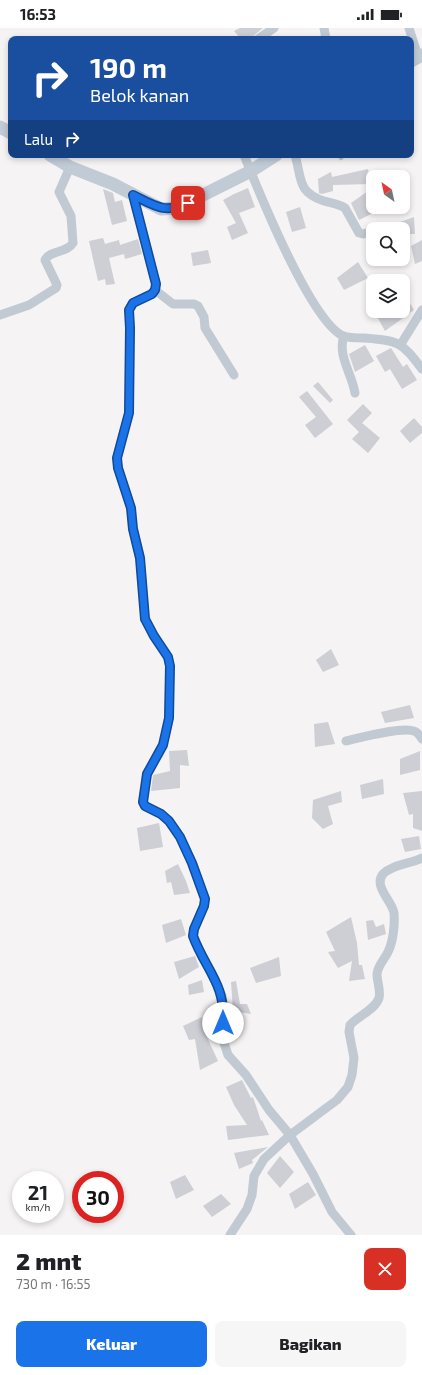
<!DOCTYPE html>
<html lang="id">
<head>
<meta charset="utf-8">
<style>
	body { margin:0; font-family:"Exo 2",sans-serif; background:#f6f6f6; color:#202124; height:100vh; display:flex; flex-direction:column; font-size:15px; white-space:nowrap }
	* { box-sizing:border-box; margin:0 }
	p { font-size:13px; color:#757577 }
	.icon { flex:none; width:22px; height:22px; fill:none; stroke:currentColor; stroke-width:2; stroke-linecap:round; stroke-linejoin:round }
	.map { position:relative; height:1207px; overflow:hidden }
	.panel { display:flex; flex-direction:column; background:#fff; flex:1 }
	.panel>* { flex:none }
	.hud { position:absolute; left:8px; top:8px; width:406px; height:122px; border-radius:8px; box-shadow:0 2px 6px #0003; background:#1a4fa0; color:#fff; overflow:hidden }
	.needle { width:26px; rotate:327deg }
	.controls { position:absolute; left:366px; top:142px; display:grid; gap:8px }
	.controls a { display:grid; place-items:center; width:44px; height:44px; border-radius:8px; background:#fff; box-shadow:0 2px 6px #0003; font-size:20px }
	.speed { position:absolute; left:12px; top:1143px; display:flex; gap:8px; font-size:20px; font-weight:700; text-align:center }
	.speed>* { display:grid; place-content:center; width:52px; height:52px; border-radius:50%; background:#fff; box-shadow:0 2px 6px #0003; line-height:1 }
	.speed small { font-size:10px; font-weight:400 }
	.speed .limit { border:6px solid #d22; background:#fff; color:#111 }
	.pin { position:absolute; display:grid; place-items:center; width:34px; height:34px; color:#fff; margin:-17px; border-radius:8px; box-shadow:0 2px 6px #0006 }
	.me { position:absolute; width:44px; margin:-22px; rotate:0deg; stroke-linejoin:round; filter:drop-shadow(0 0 3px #0008) }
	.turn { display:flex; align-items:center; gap:14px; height:84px; padding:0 16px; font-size:18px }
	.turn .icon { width:52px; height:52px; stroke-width:2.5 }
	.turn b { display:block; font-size:28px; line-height:34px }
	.then { display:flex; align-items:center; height:38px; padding:0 16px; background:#0003; gap:8px; font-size:15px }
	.round { display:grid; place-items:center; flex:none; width:42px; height:42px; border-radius:8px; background:#f6f6f6 }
	.head { display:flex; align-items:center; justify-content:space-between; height:68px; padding:0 16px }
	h1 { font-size:24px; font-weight:800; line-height:30px }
	.cta { display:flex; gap:8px; margin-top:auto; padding:8px 16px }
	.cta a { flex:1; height:46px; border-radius:8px; background:#1a73e8; color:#fff; font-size:16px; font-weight:800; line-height:46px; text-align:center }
	.cta a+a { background:#f6f6f6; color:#202124 }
	.status { display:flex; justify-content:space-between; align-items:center; height:28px; padding:0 20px; background:#fff; direction:ltr }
	.status svg { height:11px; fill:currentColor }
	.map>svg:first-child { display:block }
	.building { fill:#cdcfd5 }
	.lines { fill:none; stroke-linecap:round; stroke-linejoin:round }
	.lane { stroke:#c1cad2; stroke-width:4.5 }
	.street { stroke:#c1cad2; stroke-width:9 }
	.secondary { stroke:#c1cbd6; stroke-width:13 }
	.route-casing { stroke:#114b97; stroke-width:10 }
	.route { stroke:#1a73e8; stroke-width:7 }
</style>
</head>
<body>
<div class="status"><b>16:53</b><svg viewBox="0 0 49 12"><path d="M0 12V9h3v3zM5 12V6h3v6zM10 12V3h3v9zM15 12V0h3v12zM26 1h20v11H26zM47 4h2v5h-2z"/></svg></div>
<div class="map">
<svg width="422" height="1207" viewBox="0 0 422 1207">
	<rect width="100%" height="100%" fill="#f5f3f3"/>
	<!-- building -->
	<g class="building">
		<polygon points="240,0 263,0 252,9 247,11 241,11 234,3"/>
		<polygon points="368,141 371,156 333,157 333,163 322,166 319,165 318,151 331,144 332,149"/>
		<polygon points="248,160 255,179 239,185 248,205 232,212 227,199 236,195 223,172 234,166"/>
		<polygon points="103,161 113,165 115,174 122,172 127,193 112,197"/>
		<polygon points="368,163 373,175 373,179 375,179 377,183 359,192 351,175"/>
		<polygon points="300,179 306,200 292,204 286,184"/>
		<polygon points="414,189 415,206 403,206 403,201 399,201 397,195"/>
		<polygon points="103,210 105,216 119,212 120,217 138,211 142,226 125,231 124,226 109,230 115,256 106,257 105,251 98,253 89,213"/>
		<polygon points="422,212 422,233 415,236 411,218"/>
		<polygon points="208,222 211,235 193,238 191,225"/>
		<polygon points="358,234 368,250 344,262 337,250"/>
		<polygon points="403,264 414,282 385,303 374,283 403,283"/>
		<polygon points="365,317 374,333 355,344 349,326"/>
		<polygon points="391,320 403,339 407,336 417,352 402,361 390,341 385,344 376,328"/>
		<polygon points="318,354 333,372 330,375 313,358"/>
		<polygon points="307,363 333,396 315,410 305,397 316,389 299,369"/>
		<polygon points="363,376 372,385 362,395 380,410 368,425 352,411 359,404 347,392"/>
		<polygon points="414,390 422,399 422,405 410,415 400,403"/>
		<polygon points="331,621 339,637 323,644 316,632"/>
		<polygon points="410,677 414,690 385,695 381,684"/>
		<polygon points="328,694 335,716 315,719 314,696"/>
		<polygon points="187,722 189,738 180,737 180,760 151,763 153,747 170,743 169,723"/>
		<polygon points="420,723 420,742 400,747 400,731"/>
		<polygon points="383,751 384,766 362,771 360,757"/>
		<polygon points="341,763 342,774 328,778 333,796 323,801 312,790 313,772"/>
		<polygon points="422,763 422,803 413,800 413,786 409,787 403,765"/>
		<polygon points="159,795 163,819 140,823 137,800"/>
		<polygon points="419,808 421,821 405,824 401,811"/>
		<polygon points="178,836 186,853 190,865 174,867 171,854 167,855 165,843"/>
		<polygon points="351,889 357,915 359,937 362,937 365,951 349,953 352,933 338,940 328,924 335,923 326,904"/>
		<polygon points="181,891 186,907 166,915 162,897"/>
		<polygon points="373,892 376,899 384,896 386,906 368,912 366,893"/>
		<polygon points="195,928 199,939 179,951 174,934"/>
		<polygon points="279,929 281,948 256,955 250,940"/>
		<polygon points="202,952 204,964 189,967 188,957"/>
		<polygon points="236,953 240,976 247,976 251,986 233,983 231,954"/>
		<polygon points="202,989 211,1005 206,1007 218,1033 200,1042 195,1011 189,1012 183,998"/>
		<polygon points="242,1052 251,1070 253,1069 261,1093 262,1092 269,1107 228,1112 226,1098 247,1097 234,1077 226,1059"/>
		<polygon points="268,1119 252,1132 253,1135 239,1141 234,1125"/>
		<polygon points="280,1128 294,1144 280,1160 267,1145"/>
		<polygon points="185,1147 194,1162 176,1171 170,1154"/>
		<polygon points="308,1154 316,1167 295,1181 289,1166"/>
		<polygon points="221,1166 231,1176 212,1189 203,1178"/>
	</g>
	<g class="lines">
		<!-- lane -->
		<polyline class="lane" points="341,130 343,127"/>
		<!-- street -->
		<g class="street">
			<polyline points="324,0 326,11"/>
			<polyline points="409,0 418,28"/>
			<polyline points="258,11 274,0"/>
			<path d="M244,127C259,164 310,292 343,308C349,310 357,310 364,310C399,313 401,313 422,341"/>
			<path d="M295,127C302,151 297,164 324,173C331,175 339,176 345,180L359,205L363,206L373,203"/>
			<polyline points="133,167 156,256 155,262 152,265 133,275 129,282 130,300 129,385 117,429 118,440 131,480 133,501 140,530 145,591 153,608 168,629 170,638 169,690 163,717 147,746 143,774 145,778 161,786 169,793 180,809 192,835 205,871 204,878 194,901 193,908 222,968 224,981 222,1009 228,1027 246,1047 269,1082 290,1107 313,1146 332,1184 351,1207"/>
			<polyline points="378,201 386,201"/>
			<polyline points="403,224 403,225"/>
			<polyline points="155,262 173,276 194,276 198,278 204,289 205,300 234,347"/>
			<path d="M0,287L29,277L56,260L57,257L45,232C50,222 67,225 73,215L71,188L59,164L70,139"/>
			<path d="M344,308C337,327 352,346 355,365"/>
			<polyline points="401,316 422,282"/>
			<path d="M346,713C360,710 405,697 416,704C418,705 420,708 422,711"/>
			<path d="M230,1207L247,1181L252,1167L254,1148L264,1131L290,1107L337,1072L348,1059L352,1047L354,1030L349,1004L350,997C358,988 375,982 379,970C381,963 377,954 377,946C378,937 384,932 388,924C393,914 395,897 394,885C392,873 373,858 383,846C393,836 410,836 422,830"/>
		</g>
		<!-- secondary -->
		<g class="secondary">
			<polyline points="411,33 422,27"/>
			<polyline points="0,99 11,105"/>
			<polyline points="50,127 70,139 113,156 161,181 177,180 251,143 276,127"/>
		</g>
	</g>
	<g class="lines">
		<defs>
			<path id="route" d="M188,175C165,186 155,178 133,167L156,256L155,262L152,266L133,275L129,282L130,300L129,385L117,430L118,440L131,480L133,501L140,530L145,591L154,608L168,629L170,638L169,690L163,717L147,746L143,774L145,778L161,786L169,793L180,809L192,835L205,871L204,878L194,901L193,908C205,941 226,956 223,995"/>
		</defs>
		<!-- route casing -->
		<use href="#route" class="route-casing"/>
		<!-- route -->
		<use href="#route" class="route"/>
	</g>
</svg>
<div class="controls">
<a><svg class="needle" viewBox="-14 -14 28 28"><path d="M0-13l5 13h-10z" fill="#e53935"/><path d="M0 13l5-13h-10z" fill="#757577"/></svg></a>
<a><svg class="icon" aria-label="search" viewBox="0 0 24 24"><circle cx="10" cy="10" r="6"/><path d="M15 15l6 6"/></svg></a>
<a><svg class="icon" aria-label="layers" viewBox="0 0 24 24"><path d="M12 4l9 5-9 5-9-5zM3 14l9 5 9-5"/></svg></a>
</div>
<div class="speed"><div>21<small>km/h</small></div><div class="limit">30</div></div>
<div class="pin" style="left:188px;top:175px;background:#d93025"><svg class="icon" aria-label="arrive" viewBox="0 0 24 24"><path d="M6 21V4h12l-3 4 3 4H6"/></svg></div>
<svg class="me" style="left:223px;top:995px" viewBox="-20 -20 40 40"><circle r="19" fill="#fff"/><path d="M0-13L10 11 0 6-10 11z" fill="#1a73e8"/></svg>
<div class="hud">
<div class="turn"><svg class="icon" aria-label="right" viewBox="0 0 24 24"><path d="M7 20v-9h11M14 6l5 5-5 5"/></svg><div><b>190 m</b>Belok kanan</div></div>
<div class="then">Lalu<svg class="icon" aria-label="right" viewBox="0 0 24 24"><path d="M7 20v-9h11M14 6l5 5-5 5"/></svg></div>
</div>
</div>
<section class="panel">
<div class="head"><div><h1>2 mnt</h1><p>730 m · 16:55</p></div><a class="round" style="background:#d93025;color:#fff"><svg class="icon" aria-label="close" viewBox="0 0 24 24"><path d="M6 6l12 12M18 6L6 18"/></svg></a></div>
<div class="cta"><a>Keluar</a><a>Bagikan</a></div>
</section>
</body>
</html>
